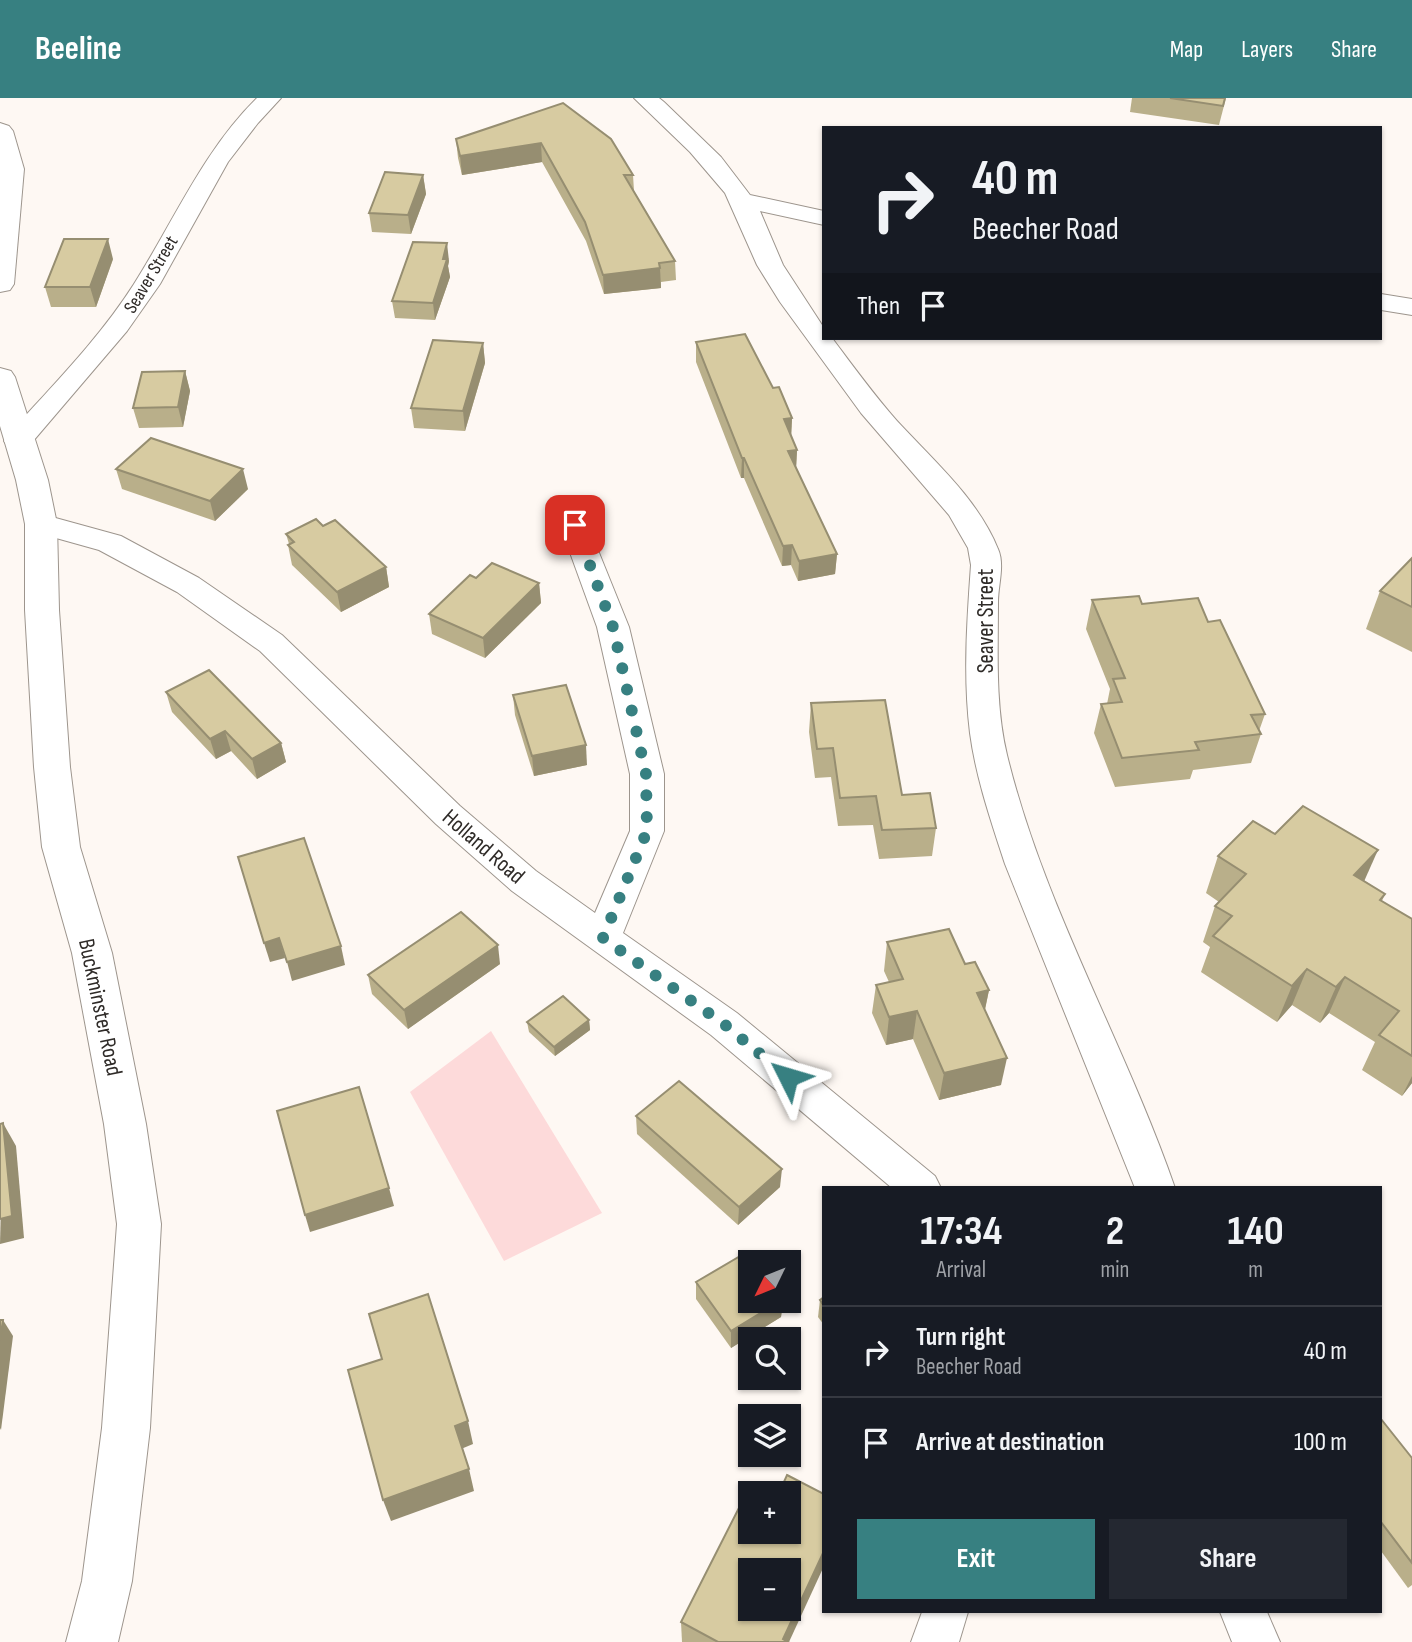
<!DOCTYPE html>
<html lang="en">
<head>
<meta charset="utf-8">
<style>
	body { margin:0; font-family:"Sofia Sans Condensed",sans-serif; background:#242831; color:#f1f3f6; height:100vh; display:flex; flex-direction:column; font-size:26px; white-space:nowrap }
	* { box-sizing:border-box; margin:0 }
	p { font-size:23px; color:#9ea1a6 }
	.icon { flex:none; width:38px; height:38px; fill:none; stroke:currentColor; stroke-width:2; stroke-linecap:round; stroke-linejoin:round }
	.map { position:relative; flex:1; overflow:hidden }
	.panel { position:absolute; left:822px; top:1088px; width:560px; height:427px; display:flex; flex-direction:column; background:#171b24; border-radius:0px; box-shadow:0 2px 5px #0004 }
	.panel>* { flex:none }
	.guide { position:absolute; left:822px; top:28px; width:560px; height:214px; border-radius:0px; box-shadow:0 2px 5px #0004; background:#171b24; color:#f1f3f6; overflow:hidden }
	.needle { width:46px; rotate:227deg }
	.fabs { position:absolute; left:738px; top:1152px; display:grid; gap:14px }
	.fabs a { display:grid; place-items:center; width:63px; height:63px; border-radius:0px; background:#171b24; box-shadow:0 2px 5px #0004; font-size:35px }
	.pin { position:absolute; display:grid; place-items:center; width:60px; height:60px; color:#fff; margin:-30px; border-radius:14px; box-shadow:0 4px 10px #0006 }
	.me { position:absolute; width:77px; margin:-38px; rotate:310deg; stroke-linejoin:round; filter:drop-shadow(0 0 5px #0008) }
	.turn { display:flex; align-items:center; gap:24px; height:147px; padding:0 35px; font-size:32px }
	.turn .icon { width:91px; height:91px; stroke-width:2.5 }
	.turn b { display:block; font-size:49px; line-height:60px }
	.then { display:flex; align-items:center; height:66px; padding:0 35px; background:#0003; gap:14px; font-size:26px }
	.eta { display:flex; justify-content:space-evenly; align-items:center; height:119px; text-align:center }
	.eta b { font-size:42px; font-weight:700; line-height:49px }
	.cta { display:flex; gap:14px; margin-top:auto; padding:14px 35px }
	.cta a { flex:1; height:80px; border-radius:0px; background:#378081; color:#fff; font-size:28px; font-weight:700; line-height:80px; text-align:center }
	.cta a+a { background:#242831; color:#f1f3f6 }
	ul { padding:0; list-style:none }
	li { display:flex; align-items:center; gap:21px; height:91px; padding:0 35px; border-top:2px solid #363941 }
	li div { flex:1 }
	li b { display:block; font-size:26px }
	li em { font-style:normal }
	header { display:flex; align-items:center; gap:42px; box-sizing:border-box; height:98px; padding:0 35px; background:#378081; color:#fff }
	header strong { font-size:33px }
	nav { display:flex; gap:38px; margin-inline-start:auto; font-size:24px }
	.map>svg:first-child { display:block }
	.green { fill:#fddada }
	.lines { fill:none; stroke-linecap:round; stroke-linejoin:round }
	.minor-casing { stroke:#9d958d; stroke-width:2 }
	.tertiary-casing { stroke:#9d958d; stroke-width:2 }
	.minor { fill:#fff; fill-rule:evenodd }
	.tertiary { fill:#fff; fill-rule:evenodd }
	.wall { fill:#b9af8a }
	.shaded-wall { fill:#968e71 }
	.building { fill:#d7cba1; stroke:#968e71; stroke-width:2; fill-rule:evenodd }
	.route { stroke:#378081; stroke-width:12; stroke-dasharray:0 21.6 }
	.labels { text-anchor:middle; stroke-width:5; stroke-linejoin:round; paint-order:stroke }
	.far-street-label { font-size:19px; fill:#2f2b28; stroke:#fff }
	.street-label { font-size:23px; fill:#2f2b28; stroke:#fff }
</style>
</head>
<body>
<header>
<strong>Beeline</strong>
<nav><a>Map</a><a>Layers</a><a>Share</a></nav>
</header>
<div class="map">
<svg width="1412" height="1544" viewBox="0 0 1412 1544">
	<rect width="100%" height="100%" fill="#fef8f3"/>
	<!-- green -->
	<polygon class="green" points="491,933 602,1115 504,1163 410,994"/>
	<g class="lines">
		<defs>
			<g id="minor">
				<path d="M257,0H281L258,25L228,64L160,186L127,233L28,349L18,352L8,349L4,343L8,337C52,288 99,241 134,186C174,123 203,53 257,0Z"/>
				<path d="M634,0H659L664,4L721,59L750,97L824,113V127L760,113L783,167L824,230V240H832C853,268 874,297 897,323C933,362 978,401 998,451C1005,467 998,487 998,504C998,554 995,607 1007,657C1044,809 1124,943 1175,1090H1135L1005,766C991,723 976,680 970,635C963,579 967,522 971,467L968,450L949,417L861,315L780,204L757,167L725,95L690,54Z"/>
				<polygon points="1381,196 1412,201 1412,217 1381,212"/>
				<polygon points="41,416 121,438 199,480 282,537 460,708 536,773 595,815 630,733 630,676 597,529 560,427 565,420 575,417 585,420 629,529 664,676 664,733 623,835 737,915 935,1078 941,1090 892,1090 711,937 512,793 436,726 260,553 177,494 99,452 31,433 26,426 31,419"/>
				<polygon points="922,1514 968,1514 959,1544 911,1544"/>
				<polygon points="1220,1514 1267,1514 1280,1544 1232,1544"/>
			</g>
			<g id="tertiary">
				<polygon points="0,25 9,28 13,33 24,71 14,186 10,192 0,194"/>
				<polygon points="0,270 11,273 15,279 48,382 57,426 59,512 70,669 80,749 112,855 146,1026 161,1126 150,1330 132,1483 118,1544 66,1544 82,1483 102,1330 117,1126 104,1026 72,855 42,749 34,669 25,512 25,426 16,382 0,328"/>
			</g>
		</defs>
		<!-- minor casing -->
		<use href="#minor" class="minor-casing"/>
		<!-- tertiary casing -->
		<use href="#tertiary" class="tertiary-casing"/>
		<!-- minor -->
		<use href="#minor" class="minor"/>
		<!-- tertiary -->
		<use href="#tertiary" class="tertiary"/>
	</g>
	<!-- wall -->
	<g class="wall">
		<polygon points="1132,0 1226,0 1219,27 1130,14"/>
		<polygon points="563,5 633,77 634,93 675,163 676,182 661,184 661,190 604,196 586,143 542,64 462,77 458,60 456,41"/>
		<polygon points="423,77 426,96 411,136 372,134 369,115"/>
		<polygon points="113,161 96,209 51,209 45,189"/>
		<polygon points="449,163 448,168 450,179 435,222 395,220 392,203"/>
		<polygon points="696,244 792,320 791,340 797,352 796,369 837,456 835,476 798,483 791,467 782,468 744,380 741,380 696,264"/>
		<polygon points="483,245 485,265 465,333 414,330 411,310"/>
		<polygon points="185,273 190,293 183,329 139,330 133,310"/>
		<polygon points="116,371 248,391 215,423 122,391"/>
		<polygon points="323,428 386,469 389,489 341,514 292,467 288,447 289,446 286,436"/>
		<polygon points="1412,460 1412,554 1366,531 1380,493"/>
		<polygon points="476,480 539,485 541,505 485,560 432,536 429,516"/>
		<polygon points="1092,502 1142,506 1208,524 1265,616 1259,633 1261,636 1251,665 1193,672 1190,681 1115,689 1094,635 1101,606 1107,606 1110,591 1086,531"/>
		<polygon points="166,594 281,645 286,664 257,681 231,653 216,661 172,614"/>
		<polygon points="513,597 587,667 534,678 515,617"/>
		<polygon points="811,605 936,730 932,758 879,761 873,727 838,728 831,679 815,680 809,634"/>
		<polygon points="1275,736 1365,783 1385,796 1382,803 1412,821 1412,985 1402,998 1362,972 1375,944 1329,915 1320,925 1292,907 1277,924 1201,874 1210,849 1203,844 1215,808 1219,804 1206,795 1218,758"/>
		<polygon points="887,844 965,866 989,892 985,912 1001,987 939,1002 913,941 886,947 872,915 876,887 889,884 884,873"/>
		<polygon points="500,866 408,931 372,896 368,877"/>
		<polygon points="589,922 590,932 555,958 529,934 527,924"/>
		<polygon points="636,1018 780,1089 738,1127 637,1036"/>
		<polygon points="696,1184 783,1202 781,1219 731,1250 696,1201"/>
		<polygon points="824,1199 824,1227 818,1219 820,1202"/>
		<polygon points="1381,1321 1412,1360 1412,1487 1408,1490 1381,1453"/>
		<polygon points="681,1524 789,1544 682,1544"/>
	</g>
	<!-- shaded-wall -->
	<g class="shaded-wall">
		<polygon points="541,45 542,64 462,77 460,58"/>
		<polygon points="423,77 426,96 411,136 408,117"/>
		<polygon points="108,141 113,161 96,209 90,189"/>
		<polygon points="447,145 449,163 448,168 450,179 435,222 433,205"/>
		<polygon points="660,170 661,190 604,196 603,177"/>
		<polygon points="483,245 485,265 465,333 463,313"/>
		<polygon points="185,273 190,293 183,329 178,309"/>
		<polygon points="792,320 791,340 784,321"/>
		<polygon points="797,352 796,372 788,353"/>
		<polygon points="742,360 744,360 744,380 741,380"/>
		<polygon points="243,371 248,391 215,423 210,403"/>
		<polygon points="792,447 791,467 782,468 783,448"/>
		<polygon points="837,456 835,476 798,483 799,463"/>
		<polygon points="386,469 389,489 341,514 337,494"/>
		<polygon points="539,485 541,505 485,560 483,540"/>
		<polygon points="225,633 231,653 216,661 210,641"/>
		<polygon points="281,645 286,664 257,681 252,661"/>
		<polygon points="586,647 587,667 534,678 532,658"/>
		<polygon points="1378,752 1362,788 1354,777"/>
		<polygon points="279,840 285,860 270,864 264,845"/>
		<polygon points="498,847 500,866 408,931 404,912"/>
		<polygon points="341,848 345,867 292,883 287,864"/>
		<polygon points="1307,871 1292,907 1277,924 1292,888"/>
		<polygon points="1345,879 1329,915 1320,925 1336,889"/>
		<polygon points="989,892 983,920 977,895"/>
		<polygon points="917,913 913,941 886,947 889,919"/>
		<polygon points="589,922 590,932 555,958 554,949"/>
		<polygon points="1007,960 1001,987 939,1002 944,975"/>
		<polygon points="1412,978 1412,985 1402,998"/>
		<polygon points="3,1025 16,1048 24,1140 0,1146"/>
		<polygon points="782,1071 780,1089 738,1127 739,1109"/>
		<polygon points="389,1090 394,1108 310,1134 305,1117"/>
		<polygon points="783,1202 781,1219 731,1250 731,1233"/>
		<polygon points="3,1222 13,1238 1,1332 0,1330 0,1242"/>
		<polygon points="468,1323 473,1346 461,1351 455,1328"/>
		<polygon points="469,1371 474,1393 391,1423 383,1402"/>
		<polygon points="824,1453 824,1468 789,1544 783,1541"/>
	</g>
	<!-- building -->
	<g class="building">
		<polygon points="1170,0 1225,0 1223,8"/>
		<polygon points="563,5 611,41 633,77 624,77 675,163 659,165 660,170 603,177 585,124 541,45 460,58 456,41"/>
		<polygon points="385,74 423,77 408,117 369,115"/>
		<polygon points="64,141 108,141 90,189 45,189"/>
		<polygon points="413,144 447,145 443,161 447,161 433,205 392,203"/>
		<polygon points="745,236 773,290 779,289 792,320 784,321 797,352 788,353 837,456 799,463 792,447 783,448 744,360 742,360 696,244"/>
		<polygon points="433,242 483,245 463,313 411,310"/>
		<polygon points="185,273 178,309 133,310 142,274"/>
		<polygon points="151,340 243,371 210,403 116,371"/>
		<polygon points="316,421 323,428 335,422 386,469 337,494 288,447 294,444 286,436"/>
		<polygon points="1412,460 1412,509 1380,493"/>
		<polygon points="492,465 539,485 483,540 429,516 470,477 476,480"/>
		<polygon points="1139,498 1142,506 1198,500 1208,524 1220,522 1265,616 1251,617 1261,636 1195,644 1199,652 1122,660 1101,606 1122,604 1113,581 1125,580 1092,502"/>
		<polygon points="209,572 281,645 252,661 225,633 210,641 166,594"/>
		<polygon points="566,587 586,647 532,658 513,597"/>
		<polygon points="885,602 902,697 930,695 936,730 882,732 876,698 840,700 833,650 817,651 811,605"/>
		<polygon points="1303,708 1378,752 1354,777 1385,796 1380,802 1412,821 1412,958 1379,937 1399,913 1345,879 1336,889 1307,871 1292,888 1213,838 1232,818 1215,808 1246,776 1218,758 1253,723 1275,736"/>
		<polygon points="304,740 341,848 287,864 279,840 264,845 238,759"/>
		<polygon points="461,814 498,847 404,912 368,877"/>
		<polygon points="949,831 965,866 975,864 989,892 977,895 1007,960 944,975 917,913 889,919 876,887 903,881 887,844"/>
		<polygon points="563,898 589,922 554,949 527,924"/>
		<polygon points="679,983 782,1071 739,1109 636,1018"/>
		<polygon points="359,989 389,1090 305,1117 277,1013"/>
		<polygon points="3,1025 12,1118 0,1121 0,1026"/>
		<polygon points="747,1154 754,1164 751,1164 751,1202 782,1202 731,1233 696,1184"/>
		<polygon points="428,1196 468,1323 455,1328 469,1371 383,1402 348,1272 382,1261 369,1216"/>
		<polygon points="824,1199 824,1208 820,1202"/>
		<polygon points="0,1222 3,1222 0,1242"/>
		<polygon points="1381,1321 1412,1360 1412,1465 1381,1424"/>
		<path d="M787,1377L824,1396V1453L783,1541L788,1544H718L681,1524L744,1400L751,1403V1433H789V1395H779ZM751,1472H789V1510H751Z"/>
	</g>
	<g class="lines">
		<!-- route -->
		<polyline class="route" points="575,427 613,529 646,676 647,733 603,840 724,926 788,979"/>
	</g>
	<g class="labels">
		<!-- far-street labels -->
		<g class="far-street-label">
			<text transform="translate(150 176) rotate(-59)" y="7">Seaver Street</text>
		</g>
		<!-- street labels -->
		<g class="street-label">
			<text transform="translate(985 523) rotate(-90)" y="8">Seaver Street</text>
			<text transform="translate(484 748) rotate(41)" y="8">Holland Road</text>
			<text transform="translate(101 909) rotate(78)" y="8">Buckminster Road</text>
		</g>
	</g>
</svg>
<div class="fabs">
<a><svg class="needle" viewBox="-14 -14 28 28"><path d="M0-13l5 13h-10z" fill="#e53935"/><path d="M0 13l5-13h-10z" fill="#9ea1a6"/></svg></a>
<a><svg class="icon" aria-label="search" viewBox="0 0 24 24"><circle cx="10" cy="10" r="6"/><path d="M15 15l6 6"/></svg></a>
<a><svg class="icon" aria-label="layers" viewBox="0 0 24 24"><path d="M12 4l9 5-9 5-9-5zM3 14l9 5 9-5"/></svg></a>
<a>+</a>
<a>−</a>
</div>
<div class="pin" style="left:575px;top:427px;background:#d93025"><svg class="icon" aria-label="arrive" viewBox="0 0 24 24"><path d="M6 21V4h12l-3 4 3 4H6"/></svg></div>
<svg class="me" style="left:788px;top:979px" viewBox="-20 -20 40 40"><path d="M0-17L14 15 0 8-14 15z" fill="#378081" stroke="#fff" stroke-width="4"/></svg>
<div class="guide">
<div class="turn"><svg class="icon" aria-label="right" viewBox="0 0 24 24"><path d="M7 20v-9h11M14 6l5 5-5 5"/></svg><div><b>40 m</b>Beecher Road</div></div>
<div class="then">Then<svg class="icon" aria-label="arrive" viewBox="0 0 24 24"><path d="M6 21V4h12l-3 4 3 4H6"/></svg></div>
</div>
<section class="panel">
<div class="eta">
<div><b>17:34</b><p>Arrival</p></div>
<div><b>2</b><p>min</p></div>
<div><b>140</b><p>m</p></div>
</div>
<ul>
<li><svg class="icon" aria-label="right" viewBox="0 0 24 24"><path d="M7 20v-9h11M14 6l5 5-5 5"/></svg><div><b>Turn right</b><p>Beecher Road</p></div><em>40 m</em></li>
<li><svg class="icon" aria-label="arrive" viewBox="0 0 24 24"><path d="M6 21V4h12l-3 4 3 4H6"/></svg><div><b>Arrive at destination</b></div><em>100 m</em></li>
</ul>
<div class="cta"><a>Exit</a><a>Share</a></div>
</section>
</div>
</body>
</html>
